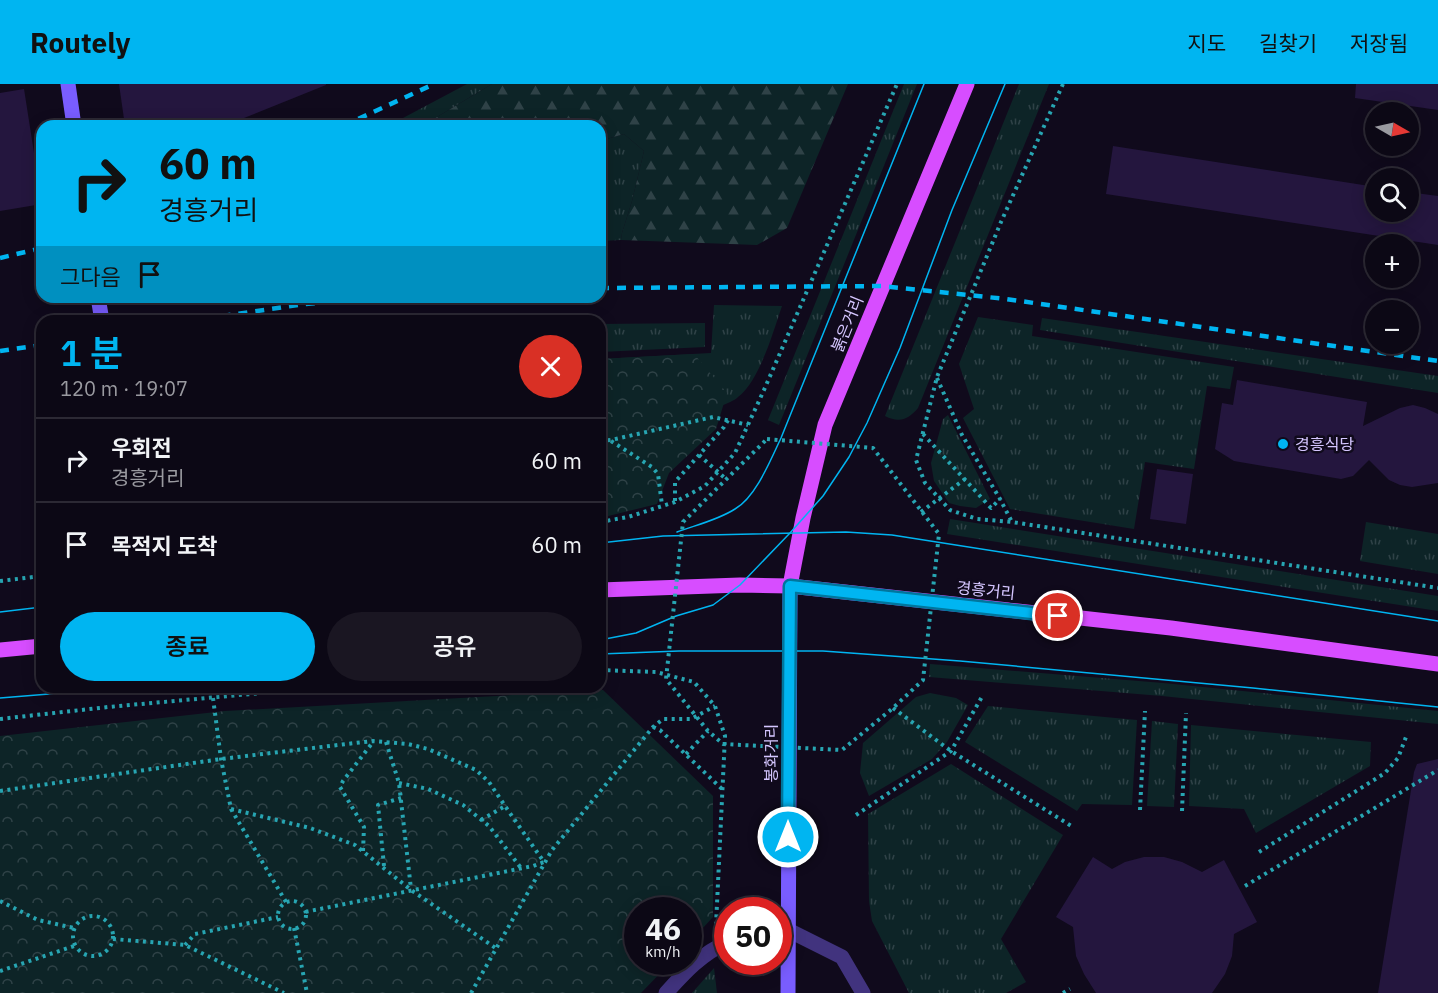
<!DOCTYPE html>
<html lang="ko">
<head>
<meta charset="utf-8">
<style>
	body { margin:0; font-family:"IBM Plex Sans","Noto Sans KR",sans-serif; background:#1a1622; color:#f1f3f6; height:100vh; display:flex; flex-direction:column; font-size:22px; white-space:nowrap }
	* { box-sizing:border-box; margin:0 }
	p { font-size:20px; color:#9a9aa0 }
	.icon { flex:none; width:33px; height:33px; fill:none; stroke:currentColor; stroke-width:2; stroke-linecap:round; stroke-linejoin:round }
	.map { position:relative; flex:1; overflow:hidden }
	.side { position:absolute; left:36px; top:231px; width:570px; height:378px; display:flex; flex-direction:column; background:#0c0815; border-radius:18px; box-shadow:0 3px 15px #0003,0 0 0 2px #2c2934 }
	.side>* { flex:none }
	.hud { position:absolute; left:36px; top:36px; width:570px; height:183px; border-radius:18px; box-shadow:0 3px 15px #0003,0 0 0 2px #2c2934; background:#00b5f1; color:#111; overflow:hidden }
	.needle { width:39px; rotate:99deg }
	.buttons { position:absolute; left:1365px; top:18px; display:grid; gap:12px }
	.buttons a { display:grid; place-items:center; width:54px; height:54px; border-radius:50%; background:#0c0815; box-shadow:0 3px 15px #0003,0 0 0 2px #2c2934; font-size:30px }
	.speed { position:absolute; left:624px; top:813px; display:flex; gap:12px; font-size:30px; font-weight:700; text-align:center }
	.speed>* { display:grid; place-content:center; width:78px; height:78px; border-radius:50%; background:#0c0815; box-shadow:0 3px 15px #0003,0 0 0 2px #2c2934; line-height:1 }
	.speed small { font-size:15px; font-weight:400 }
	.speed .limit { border:9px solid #d22; background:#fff; color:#111 }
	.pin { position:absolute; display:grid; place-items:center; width:51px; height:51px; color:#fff; margin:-26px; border:3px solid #fff; border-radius:50%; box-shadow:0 2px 6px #0007 }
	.me { position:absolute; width:66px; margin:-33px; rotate:0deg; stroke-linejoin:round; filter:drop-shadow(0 0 4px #0008) }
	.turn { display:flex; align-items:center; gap:21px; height:126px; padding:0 24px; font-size:27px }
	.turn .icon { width:78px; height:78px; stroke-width:2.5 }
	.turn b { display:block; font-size:42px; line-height:51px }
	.then { display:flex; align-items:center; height:57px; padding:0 24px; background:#0003; gap:12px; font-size:22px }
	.round { display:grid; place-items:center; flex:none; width:63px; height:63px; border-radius:32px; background:#1a1622 }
	.overview { display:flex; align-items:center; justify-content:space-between; height:102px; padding:0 24px }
	h1 { font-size:36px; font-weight:600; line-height:45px; color:#00b5f1 }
	.primary-button { display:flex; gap:12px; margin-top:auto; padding:12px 24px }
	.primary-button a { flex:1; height:69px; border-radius:36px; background:#00b5f1; color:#111; font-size:24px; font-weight:600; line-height:69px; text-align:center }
	.primary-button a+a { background:#1a1622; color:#f1f3f6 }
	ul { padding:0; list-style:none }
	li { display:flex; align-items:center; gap:18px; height:84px; padding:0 24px; border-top:2px solid #2c2934 }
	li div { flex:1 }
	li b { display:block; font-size:22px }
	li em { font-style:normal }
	header { display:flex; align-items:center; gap:36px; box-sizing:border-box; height:84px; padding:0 30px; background:#00b5f1; color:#111 }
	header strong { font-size:28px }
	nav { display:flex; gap:33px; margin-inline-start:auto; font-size:21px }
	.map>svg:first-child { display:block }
	.grass { fill:url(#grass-tufts) }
	.forest { fill:url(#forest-firs) }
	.park { fill:url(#park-crowns) }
	.building { fill:#24163e }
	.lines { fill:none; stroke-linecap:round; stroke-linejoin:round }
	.path { stroke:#27a5b2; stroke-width:4; stroke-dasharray:3 4.5; stroke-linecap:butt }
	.street { stroke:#41337e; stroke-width:15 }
	.secondary { stroke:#795dff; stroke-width:15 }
	.primary { stroke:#d74dff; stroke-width:15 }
	.tram { stroke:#00b5f1; stroke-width:1.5 }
	.rail { stroke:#00b5f1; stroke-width:4.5; stroke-dasharray:9 8; stroke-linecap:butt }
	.path-bridge { stroke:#27a5b2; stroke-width:4; stroke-dasharray:3 4.5; stroke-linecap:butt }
	.route-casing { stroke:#00769d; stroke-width:15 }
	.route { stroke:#00b5f1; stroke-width:10 }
	.poi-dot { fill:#00b5f1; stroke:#100a1c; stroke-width:2 }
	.labels { text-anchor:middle; stroke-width:5; stroke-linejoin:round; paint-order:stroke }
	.street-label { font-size:16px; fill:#d5c6ff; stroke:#100a1c }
	.poi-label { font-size:16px; fill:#d5c6ff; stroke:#100a1c; text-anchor:start }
</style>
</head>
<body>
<header>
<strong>Routely</strong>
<nav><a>지도</a><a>길찾기</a><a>저장됨</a></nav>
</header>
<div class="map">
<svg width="1438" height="909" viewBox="0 0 1438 909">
	<defs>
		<pattern id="grass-tufts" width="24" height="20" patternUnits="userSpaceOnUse" patternTransform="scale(1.5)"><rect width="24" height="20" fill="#0d2427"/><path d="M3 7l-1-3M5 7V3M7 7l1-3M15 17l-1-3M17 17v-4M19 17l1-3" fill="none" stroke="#2f4247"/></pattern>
		<pattern id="forest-firs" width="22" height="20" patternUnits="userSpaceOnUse" patternTransform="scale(1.5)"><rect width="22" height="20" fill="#0d2427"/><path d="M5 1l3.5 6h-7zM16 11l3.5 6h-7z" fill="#2f4247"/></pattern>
		<pattern id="park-crowns" width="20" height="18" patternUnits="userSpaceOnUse" patternTransform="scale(1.5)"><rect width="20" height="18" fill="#0d2427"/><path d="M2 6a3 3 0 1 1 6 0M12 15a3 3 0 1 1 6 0" fill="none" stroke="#2f4247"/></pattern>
	</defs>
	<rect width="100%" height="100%" fill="#100a1c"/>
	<!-- grass -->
	<g class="grass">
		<polygon points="467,0 492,0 422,42 388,42"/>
		<polygon points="904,0 917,0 779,341 768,336"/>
		<path d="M1019,0H1049L918,324C908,336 899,339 885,332Z"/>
		<polygon points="624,50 644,67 632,117 622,149 621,156 600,157 600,57"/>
		<path d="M714,221L782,222C773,248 760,296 738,313C734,317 727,319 721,322L600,275L711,269Z"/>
		<polygon points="978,233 1033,241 1032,252 1234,283 1230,305 1207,302 1194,385 1145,378 1134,445 1010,425 963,334 974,325 959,280"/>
		<polygon points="1042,234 1438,292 1438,309 1040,246"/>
		<polygon points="705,239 705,263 600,268 600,240"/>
		<polygon points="948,331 990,415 976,424 960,422 949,419 934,397 931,379 943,335"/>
		<polygon points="950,435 1438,512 1438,527 947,450"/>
		<polygon points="1366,438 1438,450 1438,490 1360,477"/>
		<polygon points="930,580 1163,599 1438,627 1438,640 1162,612 929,593"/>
		<polygon points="930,609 956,614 968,621 947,658 932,675 869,712 860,689 863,659 916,613"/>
		<polygon points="988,622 1137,636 1132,721 1082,720 1077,727 965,658"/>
		<polygon points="1152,637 1178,640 1174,723 1147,722"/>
		<polygon points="1191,641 1371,658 1370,682 1256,749 1244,725 1189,722"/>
		<polygon points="951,680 1063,751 1001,855 1026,898 1006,909 909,909 872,837 869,817 868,730"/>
		<polygon points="714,884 717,909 692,909"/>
	</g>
	<!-- forest -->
	<polygon class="forest" points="492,0 848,0 787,144 757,161 621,156 622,149 632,117 644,67 624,50 600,57 600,42 422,42"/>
	<!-- park -->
	<g class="park">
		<polygon points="694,270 727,309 716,345 669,389 657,420 600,434 600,275"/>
		<polygon points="603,606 713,712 713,833 689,859 688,826 638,826 638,878 671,878 641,909 0,909 0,652 225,627"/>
	</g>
	<!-- building -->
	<g class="building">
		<polygon points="119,0 326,0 326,1 224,42 125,42"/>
		<polygon points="1356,0 1438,0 1438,26 1355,14"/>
		<polygon points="24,5 42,120 0,127 0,9"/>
		<polygon points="1113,62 1376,103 1376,128 1408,128 1408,108 1438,112 1438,161 1106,110"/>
		<polygon points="1237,296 1367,318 1363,342 1400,324 1413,321 1425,324 1438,330 1438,399 1412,403 1400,401 1389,396 1369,376 1353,392 1341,395 1234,377 1215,365 1222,319 1233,321"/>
		<polygon points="1157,385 1193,390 1186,440 1150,435"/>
		<polygon points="1438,675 1438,909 1378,909 1414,688 1417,680"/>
		<polygon points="1093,773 1112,785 1125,778 1144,773 1164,773 1182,778 1202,788 1224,776 1257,838 1234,850 1232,872 1225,890 1212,909 1096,909 1084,890 1076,872 1073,843 1056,833"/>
	</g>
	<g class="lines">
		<!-- path -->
		<g class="path">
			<polyline points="1063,0 1001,138 937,293 916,376 925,399 950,426 977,435 1012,438 1438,504"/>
			<polyline points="937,294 962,351 1000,415 1012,438"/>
			<polyline points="923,350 991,424 1000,415"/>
			<polyline points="600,357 611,356 713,333 748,341"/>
			<polyline points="611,357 652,383 658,390 662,421"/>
			<polyline points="675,417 675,398 724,343 728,336"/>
			<polyline points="600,438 628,433 675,418 705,402 735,369 764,306 897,0"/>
			<polyline points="0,497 42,492"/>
			<polyline points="600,586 656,588 694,598 715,622 725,652 716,841"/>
			<polyline points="213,614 221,675 231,725 286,818"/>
			<polyline points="893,624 951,667 1073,743"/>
			<polyline points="0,635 108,623 328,603"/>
			<polyline points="653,643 660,646 722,705"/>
			<polyline points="386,658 399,699 411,805"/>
			<polyline points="686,670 708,647"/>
			<polyline points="399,699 428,705 463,721 489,742 521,784"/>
			<polyline points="0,707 221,675 355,659 373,657 408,660 428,665 476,686 489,698 505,722 544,778 533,782 305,828"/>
			<polyline points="231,725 310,744 355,761 411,806 497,865"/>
			<polyline points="1140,726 1145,627"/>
			<polyline points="1182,727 1186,629"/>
			<polyline points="856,731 951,667 983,611"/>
			<polyline points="481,736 505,722"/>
			<polyline points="363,767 364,743 340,703 343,697 373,658"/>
			<polyline points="1259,768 1385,689 1398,674 1406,653"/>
			<polyline points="384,782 378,721 401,714"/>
			<polyline points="1245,802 1438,686"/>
			<polyline points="0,817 38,836 74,844"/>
			<circle cx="292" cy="831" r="14"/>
			<circle cx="93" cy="852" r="20"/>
			<polyline points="294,844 307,909"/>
			<polyline points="113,855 185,861 284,909"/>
			<polyline points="185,861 195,850 278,833"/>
			<polyline points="0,887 74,862"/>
			<polyline points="471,909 552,766 653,643 663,635 691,635 715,622"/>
			<polyline points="1063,909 1070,905"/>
		</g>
		<!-- street -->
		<g class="street">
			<polyline points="778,847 788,846 842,873 863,909"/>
			<path d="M666,909C684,889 702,869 728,858"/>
		</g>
		<!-- secondary -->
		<g class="secondary">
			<polyline points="68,0 74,42"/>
			<polyline points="98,213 102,237"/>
			<polyline points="788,909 790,502"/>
		</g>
		<!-- primary -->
		<g class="primary">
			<polyline points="790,502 803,434 825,341 967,0"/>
			<polyline points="600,506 740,501 790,502 1171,544 1438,580"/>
			<polyline points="0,566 42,562"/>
		</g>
		<!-- tram -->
		<g class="tram">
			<path d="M677,448C696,441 718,436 735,425C756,413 771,375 781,354L924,0"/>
			<polyline points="600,459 663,452 846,448 892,451 1438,537"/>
			<polyline points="0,528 42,523"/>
			<polyline points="600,556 636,549 676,532 713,521 740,501 790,449 823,412 849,373 867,339 900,264 952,126 1005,0"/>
			<polyline points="600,570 679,567 823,567 960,577 1253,604 1438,623"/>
			<polyline points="0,614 135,603"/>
		</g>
		<!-- rail -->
		<g class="rail">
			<polyline points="343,42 434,0"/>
			<polyline points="0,174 42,164"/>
			<polyline points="600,204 882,202 1006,215 1438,277"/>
			<polyline points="188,237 305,220 405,213"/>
			<polyline points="0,267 42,261"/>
		</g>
		<!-- path-bridge -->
		<g class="path-bridge">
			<polygon points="767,355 873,364 939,450 923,596 893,624 842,666 723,660 708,647 666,595 683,438"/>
			<polyline points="699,371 727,396"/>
			<polyline points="921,428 965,395"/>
		</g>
	</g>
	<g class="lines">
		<defs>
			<polyline id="route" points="788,753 790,502 1058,532"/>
		</defs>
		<!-- route casing -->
		<use href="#route" class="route-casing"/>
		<!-- route -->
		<use href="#route" class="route"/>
	</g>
	<!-- markers -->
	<circle class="poi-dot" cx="1283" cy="360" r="6"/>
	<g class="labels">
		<!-- street labels -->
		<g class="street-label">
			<text transform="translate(847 240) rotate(-68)" y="6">붉은거리</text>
			<text transform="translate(986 506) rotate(6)" y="6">경흥거리</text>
			<text transform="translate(771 669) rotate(-90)" y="6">봉화거리</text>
		</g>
		<!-- poi labels -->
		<g class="poi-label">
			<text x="1295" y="366">경흥식당</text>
		</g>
	</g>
</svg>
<div class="buttons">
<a><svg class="needle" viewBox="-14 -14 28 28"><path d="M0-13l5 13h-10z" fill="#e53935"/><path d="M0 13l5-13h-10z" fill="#9a9aa0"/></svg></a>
<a><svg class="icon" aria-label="search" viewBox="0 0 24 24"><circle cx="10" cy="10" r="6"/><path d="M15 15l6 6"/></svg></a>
<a>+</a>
<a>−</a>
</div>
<div class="speed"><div>46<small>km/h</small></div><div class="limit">50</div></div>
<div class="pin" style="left:1058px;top:532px;background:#d93025"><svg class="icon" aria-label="arrive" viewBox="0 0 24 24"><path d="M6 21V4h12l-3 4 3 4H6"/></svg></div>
<svg class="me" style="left:788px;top:753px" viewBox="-20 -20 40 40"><circle r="17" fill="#00b5f1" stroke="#fff" stroke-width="3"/><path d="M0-11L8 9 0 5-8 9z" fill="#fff"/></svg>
<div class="hud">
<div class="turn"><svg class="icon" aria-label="right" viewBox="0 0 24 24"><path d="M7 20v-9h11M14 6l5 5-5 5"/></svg><div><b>60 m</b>경흥거리</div></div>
<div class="then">그다음<svg class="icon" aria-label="arrive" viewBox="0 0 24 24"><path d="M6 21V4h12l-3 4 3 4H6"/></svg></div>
</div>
<section class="side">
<div class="overview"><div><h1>1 분</h1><p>120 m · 19:07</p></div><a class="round" style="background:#d93025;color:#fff"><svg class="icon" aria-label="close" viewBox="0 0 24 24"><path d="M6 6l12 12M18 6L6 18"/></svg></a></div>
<ul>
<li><svg class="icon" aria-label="right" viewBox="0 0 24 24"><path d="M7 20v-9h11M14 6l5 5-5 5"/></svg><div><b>우회전</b><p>경흥거리</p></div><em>60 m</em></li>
<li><svg class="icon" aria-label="arrive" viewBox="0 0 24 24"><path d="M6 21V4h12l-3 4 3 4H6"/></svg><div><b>목적지 도착</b></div><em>60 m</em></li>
</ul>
<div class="primary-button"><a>종료</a><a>공유</a></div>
</section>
</div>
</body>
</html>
